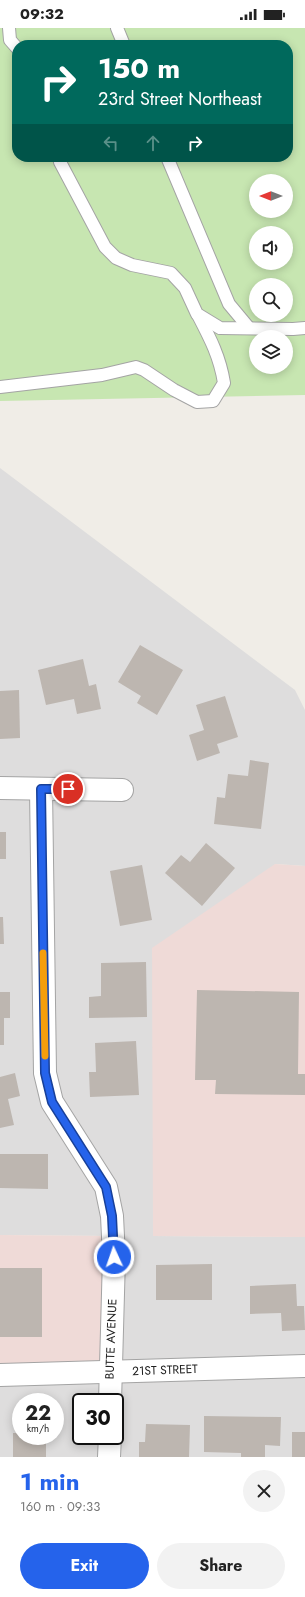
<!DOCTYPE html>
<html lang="en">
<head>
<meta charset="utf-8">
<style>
	body { margin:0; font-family:Jost,sans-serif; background:#f2f2f2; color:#222; height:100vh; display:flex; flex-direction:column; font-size:15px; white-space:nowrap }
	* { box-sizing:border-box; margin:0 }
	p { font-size:13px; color:#767676 }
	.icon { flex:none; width:22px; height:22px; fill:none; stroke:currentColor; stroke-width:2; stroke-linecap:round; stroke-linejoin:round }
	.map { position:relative; height:1429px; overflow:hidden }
	.details { display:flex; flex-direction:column; background:#fff; flex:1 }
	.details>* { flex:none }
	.banner { position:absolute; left:12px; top:12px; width:281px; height:122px; border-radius:16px; box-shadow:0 2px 10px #0003; background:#00695c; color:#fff; overflow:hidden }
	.needle { width:26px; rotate:270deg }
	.tools { position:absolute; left:249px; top:146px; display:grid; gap:8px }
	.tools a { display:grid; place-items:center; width:44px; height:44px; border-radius:50%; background:#fff; box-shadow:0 2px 10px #0003; font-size:20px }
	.speed { position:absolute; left:12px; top:1365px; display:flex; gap:8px; font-size:20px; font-weight:700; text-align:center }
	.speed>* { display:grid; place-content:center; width:52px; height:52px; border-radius:50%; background:#fff; box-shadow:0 2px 10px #0003; line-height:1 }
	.speed small { font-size:10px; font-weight:400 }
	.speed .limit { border:2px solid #111; border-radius:6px; background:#fff; color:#111 }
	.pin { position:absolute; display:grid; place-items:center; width:34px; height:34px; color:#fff; margin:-17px; border:2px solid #fff; border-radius:50%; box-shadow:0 1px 4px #0007 }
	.me { position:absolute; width:44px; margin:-22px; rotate:357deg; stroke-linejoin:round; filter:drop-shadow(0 0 3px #0008) }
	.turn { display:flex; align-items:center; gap:14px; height:84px; padding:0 20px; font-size:18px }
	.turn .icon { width:52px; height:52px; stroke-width:2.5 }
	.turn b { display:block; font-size:28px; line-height:34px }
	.lanes { display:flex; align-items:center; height:38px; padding:0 20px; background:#0003; justify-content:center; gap:20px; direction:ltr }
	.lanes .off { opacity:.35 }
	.round { display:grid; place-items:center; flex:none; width:42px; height:42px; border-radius:21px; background:#f2f2f2 }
	.head { display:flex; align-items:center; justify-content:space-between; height:68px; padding:0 20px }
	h1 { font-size:24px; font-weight:700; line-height:30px; color:#2563eb }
	.action { display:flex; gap:8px; margin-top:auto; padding:8px 20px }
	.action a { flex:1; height:46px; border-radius:24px; background:#2563eb; color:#fff; font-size:16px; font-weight:700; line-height:46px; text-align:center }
	.action a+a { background:#f2f2f2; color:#222 }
	.status { display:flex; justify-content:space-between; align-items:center; height:28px; padding:0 20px; background:#fff; direction:ltr }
	.status svg { height:11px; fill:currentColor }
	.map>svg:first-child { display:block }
	.residential { fill:#dedddd; fill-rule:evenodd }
	.commercial { fill:#efdad7 }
	.grass { fill:#c7e6b1; fill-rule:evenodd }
	.building { fill:#bdb6b0 }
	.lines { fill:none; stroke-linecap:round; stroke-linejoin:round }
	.lane-casing { stroke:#a4a4a4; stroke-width:14 }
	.street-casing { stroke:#a4a4a4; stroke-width:24 }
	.lane { stroke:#fff; stroke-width:12 }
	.street { stroke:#fff; stroke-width:22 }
	.route-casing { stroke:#184099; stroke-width:10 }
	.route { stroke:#2563eb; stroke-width:7 }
	.slow { stroke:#f59e0b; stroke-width:7 }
	.labels { text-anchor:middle; stroke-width:3.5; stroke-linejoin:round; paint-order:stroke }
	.street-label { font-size:12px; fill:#202020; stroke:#fff }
</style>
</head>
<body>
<div class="status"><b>09:32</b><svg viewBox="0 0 49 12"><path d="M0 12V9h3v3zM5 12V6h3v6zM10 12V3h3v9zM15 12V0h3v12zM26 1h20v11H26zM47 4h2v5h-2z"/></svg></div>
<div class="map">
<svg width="305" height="1429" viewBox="0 0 305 1429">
	<rect width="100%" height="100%" fill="#f0ede7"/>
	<!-- residential -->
	<path class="residential" d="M0,440L295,662L305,682V838L275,836L153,1208L305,1209V1429H0V1347L113,1208L0,1207ZM21,1374H55V1408H21ZM81,1374H115V1408H81Z"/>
	<!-- commercial -->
	<g class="commercial">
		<polygon points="275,836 305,838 305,1209 153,1208 152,920"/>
		<polygon points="0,1207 113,1208 110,1344 0,1347"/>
	</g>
	<!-- grass -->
	<path class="grass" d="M0,0H305V367L0,373ZM17,17H288V129H17ZM256,153H286V183H256ZM256,205H286V235H256ZM256,257H286V287H256ZM256,309H286V339H256Z"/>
	<!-- building -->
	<g class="building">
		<polygon points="140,617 183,642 157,687 137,675 141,668 118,654"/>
		<polygon points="83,631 89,658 96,656 101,681 77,686 74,671 46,677 38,642"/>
		<polygon points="19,662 20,710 0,711 0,663"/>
		<polygon points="225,668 238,709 217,716 220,725 197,733 189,707 204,702 196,677"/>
		<polygon points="250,732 269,735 261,801 214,796 217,769 225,770 228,746 248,748"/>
		<rect x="0" y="804" width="6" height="27"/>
		<polygon points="206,815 235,840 202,878 165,845 181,827 190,834"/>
		<polygon points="142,837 152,892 120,898 110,843"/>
		<polygon points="0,889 3,889 4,916 0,916"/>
		<polygon points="146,934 147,989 89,990 89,969 101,968 101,935"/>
		<polygon points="197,962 299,964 298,1046 305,1046 305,1067 215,1066 216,1052 195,1052"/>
		<polygon points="0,964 10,964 10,990 4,990 4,1017 0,1017"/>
		<polygon points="136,1013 139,1067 90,1069 89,1044 96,1044 95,1015"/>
		<polygon points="15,1045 20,1068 8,1071 14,1097 0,1100 0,1049"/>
		<polygon points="0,1126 48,1126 48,1161 0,1160"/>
		<polygon points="212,1236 212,1272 156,1272 156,1237"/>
		<rect x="0" y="1240" width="42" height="69"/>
		<polygon points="296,1256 297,1278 304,1278 305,1302 282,1303 281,1285 250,1286 250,1258"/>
		<polygon points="204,1388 281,1389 280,1418 265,1417 265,1429 241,1429 241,1425 204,1424"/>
		<polygon points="146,1396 190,1397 189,1429 139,1429 139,1414 145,1414"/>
		<rect x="292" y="1404" width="13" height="25"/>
		<polygon points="13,1405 21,1405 21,1408 46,1408 46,1429 13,1429"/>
	</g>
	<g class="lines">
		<defs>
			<g id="lane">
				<polyline points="9,0 10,12 17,20"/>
				<polyline points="117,0 124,17"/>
				<polyline points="59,129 60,134 105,219 116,230 132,237 171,245 185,260 197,286 220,300 293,301 305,300"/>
				<polyline points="167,129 229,276 249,300"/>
				<path d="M0,359L102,347L136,339L144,342L174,362L197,374L213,373L224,355C220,329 210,310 198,287"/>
			</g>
			<g id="street">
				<polyline points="0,760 122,762"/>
				<polyline points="41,761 45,1045 52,1074 106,1159 112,1188 114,1229 110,1374"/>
				<polyline points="0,1347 305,1338"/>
				<polyline points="109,1429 110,1408"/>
			</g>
		</defs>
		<!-- lane casing -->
		<use href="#lane" class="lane-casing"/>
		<!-- street casing -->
		<use href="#street" class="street-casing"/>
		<!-- lane -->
		<use href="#lane" class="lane"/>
		<!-- street -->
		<use href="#street" class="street"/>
	</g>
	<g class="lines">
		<defs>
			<polyline id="route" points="68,761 41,761 45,1045 52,1074 106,1159 112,1188 114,1229"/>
		</defs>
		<!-- route casing -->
		<use href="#route" class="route-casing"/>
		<!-- route -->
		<use href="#route" class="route"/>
		<!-- slow -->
		<polyline class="slow" points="43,925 45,1028"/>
	</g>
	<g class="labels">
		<!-- street labels -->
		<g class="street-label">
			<text transform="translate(111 1311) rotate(-88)" y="4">BUTTE AVENUE</text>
			<text transform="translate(165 1342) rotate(-2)" y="4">21ST STREET</text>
		</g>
	</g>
</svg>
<div class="tools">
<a><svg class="needle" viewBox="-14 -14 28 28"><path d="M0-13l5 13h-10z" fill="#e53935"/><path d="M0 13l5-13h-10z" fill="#767676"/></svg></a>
<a><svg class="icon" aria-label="sound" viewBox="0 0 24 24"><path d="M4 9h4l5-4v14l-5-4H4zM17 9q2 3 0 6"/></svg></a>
<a><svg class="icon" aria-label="search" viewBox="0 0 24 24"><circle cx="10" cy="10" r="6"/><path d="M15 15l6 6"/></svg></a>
<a><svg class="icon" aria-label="layers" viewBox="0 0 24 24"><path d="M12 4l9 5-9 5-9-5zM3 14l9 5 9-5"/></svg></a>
</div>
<div class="speed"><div>22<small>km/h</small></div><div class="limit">30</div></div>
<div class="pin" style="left:68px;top:761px;background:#d93025"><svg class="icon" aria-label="arrive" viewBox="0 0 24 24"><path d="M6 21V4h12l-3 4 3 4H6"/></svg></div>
<svg class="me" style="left:114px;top:1229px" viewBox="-20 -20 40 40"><circle r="17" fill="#2563eb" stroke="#fff" stroke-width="3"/><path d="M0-11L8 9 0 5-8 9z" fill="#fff"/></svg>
<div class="banner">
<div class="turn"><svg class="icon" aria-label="right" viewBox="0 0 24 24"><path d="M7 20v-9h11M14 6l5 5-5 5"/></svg><div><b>150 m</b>23rd Street Northeast</div></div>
<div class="lanes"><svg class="icon off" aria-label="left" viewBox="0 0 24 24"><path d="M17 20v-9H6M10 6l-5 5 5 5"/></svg><svg class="icon off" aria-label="ahead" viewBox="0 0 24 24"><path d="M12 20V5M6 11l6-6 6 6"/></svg><svg class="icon" aria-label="right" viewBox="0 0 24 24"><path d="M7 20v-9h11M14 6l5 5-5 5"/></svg></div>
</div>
</div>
<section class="details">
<div class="head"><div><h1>1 min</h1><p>160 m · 09:33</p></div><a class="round"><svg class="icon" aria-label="close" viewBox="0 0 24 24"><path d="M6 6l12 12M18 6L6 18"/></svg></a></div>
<div class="action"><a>Exit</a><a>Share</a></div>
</section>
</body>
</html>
